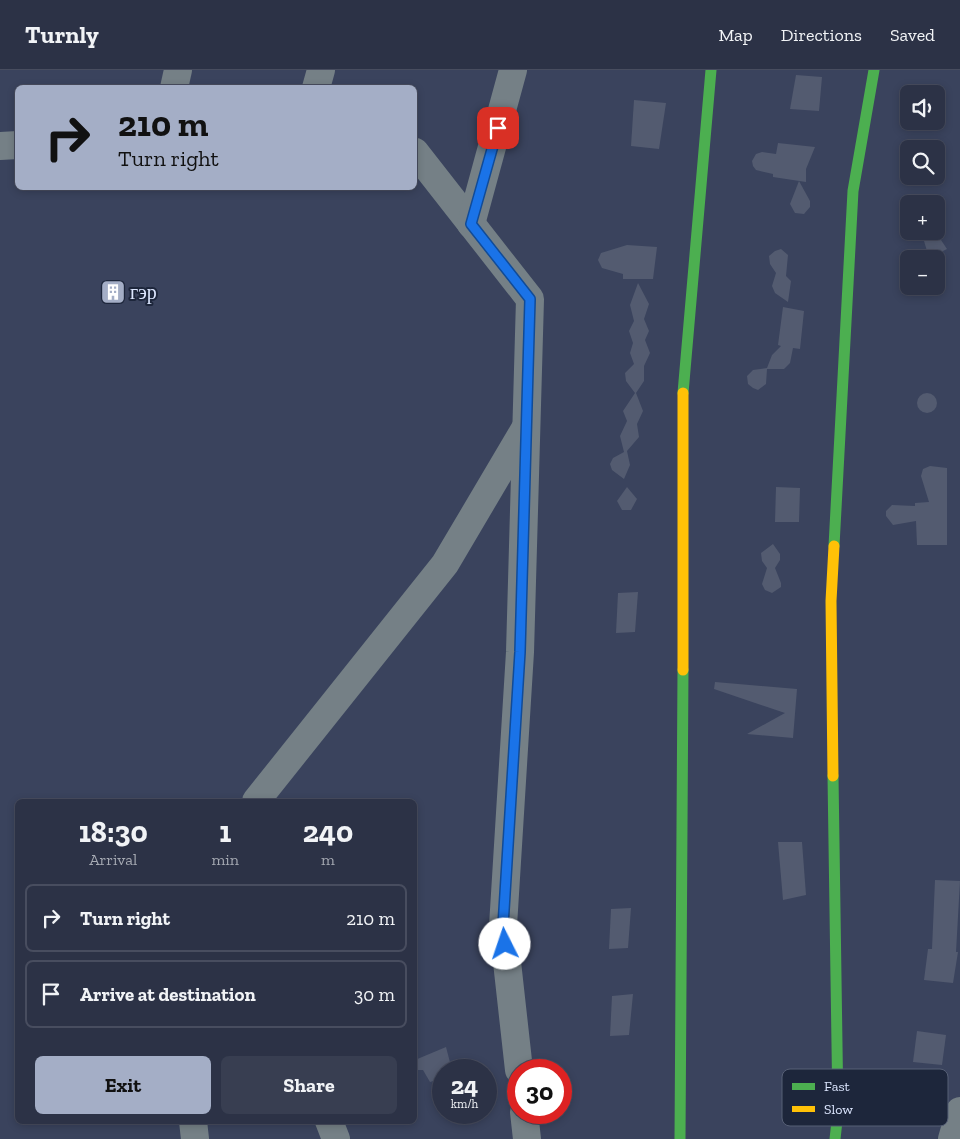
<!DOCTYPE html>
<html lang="en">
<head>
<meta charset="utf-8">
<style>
	body { margin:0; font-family:"Zilla Slab",serif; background:#383e51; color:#f1f3f6; height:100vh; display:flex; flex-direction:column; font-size:19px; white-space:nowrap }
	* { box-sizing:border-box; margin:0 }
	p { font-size:16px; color:#a6aab3 }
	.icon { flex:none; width:28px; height:28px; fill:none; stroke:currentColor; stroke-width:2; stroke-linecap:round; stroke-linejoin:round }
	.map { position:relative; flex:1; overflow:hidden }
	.drawer { position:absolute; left:15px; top:729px; width:402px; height:325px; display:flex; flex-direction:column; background:#2c3246; border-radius:8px; box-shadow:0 2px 8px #0003,0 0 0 1px #484d5f }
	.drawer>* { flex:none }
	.guide { position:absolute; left:15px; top:15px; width:402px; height:105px; border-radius:8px; box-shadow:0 2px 8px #0003,0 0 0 1px #484d5f; background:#a4aec6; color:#111; overflow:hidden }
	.tools { position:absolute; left:900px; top:15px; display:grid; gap:10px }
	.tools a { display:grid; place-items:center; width:45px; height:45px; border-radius:8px; background:#2c3246; box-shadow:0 2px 8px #0003,0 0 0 1px #484d5f; font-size:25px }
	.speed { position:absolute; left:432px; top:989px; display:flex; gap:10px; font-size:25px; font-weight:700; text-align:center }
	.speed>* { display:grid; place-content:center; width:65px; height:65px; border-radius:50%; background:#2c3246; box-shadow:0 2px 8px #0003,0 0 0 1px #484d5f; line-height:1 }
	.speed small { font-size:12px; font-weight:400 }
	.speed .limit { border:8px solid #d22; background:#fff; color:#111 }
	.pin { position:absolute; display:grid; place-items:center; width:42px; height:42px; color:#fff; margin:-21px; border-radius:10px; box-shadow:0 2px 8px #0006 }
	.me { position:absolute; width:55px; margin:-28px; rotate:356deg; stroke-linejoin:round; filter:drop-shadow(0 0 4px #0008) }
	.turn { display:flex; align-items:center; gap:18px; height:105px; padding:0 20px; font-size:22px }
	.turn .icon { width:65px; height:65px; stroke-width:2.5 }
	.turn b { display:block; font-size:35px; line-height:42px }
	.eta { display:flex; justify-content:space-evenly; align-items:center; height:85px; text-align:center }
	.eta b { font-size:30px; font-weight:800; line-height:35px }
	.primary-button { display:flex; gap:10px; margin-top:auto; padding:10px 20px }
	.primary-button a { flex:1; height:58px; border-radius:8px; background:#a4aec6; color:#111; font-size:20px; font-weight:800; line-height:58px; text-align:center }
	.primary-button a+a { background:#383e51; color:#f1f3f6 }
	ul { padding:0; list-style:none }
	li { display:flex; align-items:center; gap:15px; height:68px; margin:0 10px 8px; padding:0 10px; border:2px solid #484d5f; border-radius:8px }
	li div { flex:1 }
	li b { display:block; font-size:19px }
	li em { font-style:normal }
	header { display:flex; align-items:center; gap:30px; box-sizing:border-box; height:70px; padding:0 25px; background:#2c3246; border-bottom:1px solid #484d5f }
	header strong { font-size:24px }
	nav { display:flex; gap:28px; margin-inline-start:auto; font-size:18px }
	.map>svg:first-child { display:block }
	.building { fill:#535b70 }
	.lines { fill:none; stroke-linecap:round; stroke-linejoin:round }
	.street { stroke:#758086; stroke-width:28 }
	.fast { stroke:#4caf50; stroke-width:11 }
	.slow { stroke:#ffc107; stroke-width:11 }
	.route-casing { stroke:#114b97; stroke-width:12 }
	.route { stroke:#1a73e8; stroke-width:9 }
	.labels { text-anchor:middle; stroke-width:4; stroke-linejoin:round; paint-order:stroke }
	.poi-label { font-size:20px; fill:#dde7ff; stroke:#1d263b; text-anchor:start }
	.key { fill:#1d263b; stroke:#576076; stroke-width:1 }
	.key-label { font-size:14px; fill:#dde7ff }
</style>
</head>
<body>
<header>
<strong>Turnly</strong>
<nav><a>Map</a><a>Directions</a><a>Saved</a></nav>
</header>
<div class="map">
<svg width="960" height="1069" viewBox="0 0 960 1069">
	<rect width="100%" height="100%" fill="#3a435d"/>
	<!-- building -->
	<g class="building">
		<polygon points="796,5 822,7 819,41 790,39"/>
		<polygon points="634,30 666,33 659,79 631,76"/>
		<polygon points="778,73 815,77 806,99 806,112 773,107 773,104 756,100 753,96 752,91 756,84 762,82 776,84"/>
		<polygon points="799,111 810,131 810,137 804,144 795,143 790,134"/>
		<polygon points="937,164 947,179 935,185 927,181 924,171 930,165"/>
		<polygon points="627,175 657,177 653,209 623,209 623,204 602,198 598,190 601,183"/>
		<polygon points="781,179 788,185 786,206 791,211 788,232 775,223 772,216 776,203 770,194 769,186 775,181"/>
		<polygon points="638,213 649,234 644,249 649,261 645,270 650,283 644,296 644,311 636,323 643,341 637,354 639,367 627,381 630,395 624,409 612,400 610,394 613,388 624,382 620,366 627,351 623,341 635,323 626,311 625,303 634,294 630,283 633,273 629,261 634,251 630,235"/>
		<polygon points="783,237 804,241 800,279 793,278 790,293 784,299 767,299 766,314 758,320 753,318 748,314 747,306 753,300 767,298 772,285 781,276 778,275"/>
		<circle cx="927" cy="333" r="10"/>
		<polygon points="930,396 947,398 947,475 917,475 916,451 893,455 886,446 886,441 892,435 915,436 915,433 929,432 921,406 923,399"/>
		<polygon points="627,417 637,429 631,440 622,440 617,431"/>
		<polygon points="776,417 800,418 799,452 775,452"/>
		<polygon points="773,474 780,484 780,490 775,498 781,513 781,517 772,523 765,520 762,514 767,498 762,491 761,483"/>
		<polygon points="638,522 635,562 616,563 618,523"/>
		<polygon points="715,612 797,619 793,668 747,664 785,643 714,619"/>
		<polygon points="778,772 802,772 806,825 783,830"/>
		<polygon points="935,810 960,811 956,882 958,882 953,913 924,910 928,879 932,879"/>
		<polygon points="631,838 628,878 609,879 611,839"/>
		<polygon points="633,924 629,965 610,966 612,926"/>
		<polygon points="917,961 946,965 942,995 913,992"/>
		<polygon points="446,977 452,1000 444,1000 444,1008 430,1012 423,1000 415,1000 415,990"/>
	</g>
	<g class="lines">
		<!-- street -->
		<g class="street">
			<polyline points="174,18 178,0"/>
			<polyline points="316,18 321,0"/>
			<polyline points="0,76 18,75"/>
			<polyline points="415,82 530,229 520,582 503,856 519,1000"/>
			<polyline points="471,154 513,0"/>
			<polyline points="256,731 445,494 526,357"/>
			<polyline points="524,1042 527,1069"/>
			<polyline points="193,1051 195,1069"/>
			<polyline points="329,1051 336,1069"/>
			<polyline points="952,1069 960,1041"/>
		</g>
		<!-- fast -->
		<g class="fast">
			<polyline points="683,323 711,0"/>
			<polyline points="834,476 853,121 874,0"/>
			<polyline points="833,706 838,1042 835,1069"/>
			<polyline points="680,1069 683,600"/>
		</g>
		<!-- slow -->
		<g class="slow">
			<polyline points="683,600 683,323"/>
			<polyline points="833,706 831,531 834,476"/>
		</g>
	</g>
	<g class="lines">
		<defs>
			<polyline id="route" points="498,58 471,154 530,229 520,582 503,856 505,874"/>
		</defs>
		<!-- route casing -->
		<use href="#route" class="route-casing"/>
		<!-- route -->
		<use href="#route" class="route"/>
	</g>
	<!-- icons -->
	<defs>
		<symbol id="building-square" viewBox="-11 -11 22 22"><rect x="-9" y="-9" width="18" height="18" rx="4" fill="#a4aec6" stroke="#1d263b"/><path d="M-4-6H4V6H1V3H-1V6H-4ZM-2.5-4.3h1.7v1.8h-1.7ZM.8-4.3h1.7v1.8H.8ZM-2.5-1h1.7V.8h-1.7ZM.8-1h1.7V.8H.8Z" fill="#fff"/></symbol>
	</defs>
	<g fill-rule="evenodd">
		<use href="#building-square" x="99" y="208" width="28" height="28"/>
	</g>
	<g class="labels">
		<!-- poi labels -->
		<g class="poi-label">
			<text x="130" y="229">гэр</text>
		</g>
	</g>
	<!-- legend -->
	<rect x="782" y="999" width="166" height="57" rx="8" class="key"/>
	<rect x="792" y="1013" width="23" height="7" fill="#4caf50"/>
	<rect x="792" y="1036" width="23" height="6" fill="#ffc107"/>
	<g class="key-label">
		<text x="824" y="1021">Fast</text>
		<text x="824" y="1044">Slow</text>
	</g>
</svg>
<div class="tools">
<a><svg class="icon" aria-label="sound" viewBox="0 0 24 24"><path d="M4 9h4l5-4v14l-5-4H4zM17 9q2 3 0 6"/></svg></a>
<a><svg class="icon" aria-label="search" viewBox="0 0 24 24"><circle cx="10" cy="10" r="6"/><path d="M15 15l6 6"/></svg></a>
<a>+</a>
<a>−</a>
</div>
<div class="speed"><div>24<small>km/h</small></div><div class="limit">30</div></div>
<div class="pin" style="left:498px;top:58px;background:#d93025"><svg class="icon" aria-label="arrive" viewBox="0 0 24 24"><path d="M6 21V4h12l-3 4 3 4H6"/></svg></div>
<svg class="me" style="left:505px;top:874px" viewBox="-20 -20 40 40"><circle r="19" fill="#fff"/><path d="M0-13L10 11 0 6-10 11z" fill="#1a73e8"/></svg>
<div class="guide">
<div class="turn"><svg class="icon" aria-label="right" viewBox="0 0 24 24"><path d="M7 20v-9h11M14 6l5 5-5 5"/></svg><div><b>210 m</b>Turn right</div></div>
</div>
<section class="drawer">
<div class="eta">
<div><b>18:30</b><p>Arrival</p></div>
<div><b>1</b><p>min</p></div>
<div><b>240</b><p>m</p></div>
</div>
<ul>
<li><svg class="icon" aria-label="right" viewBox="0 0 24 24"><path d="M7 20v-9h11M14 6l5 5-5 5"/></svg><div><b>Turn right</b></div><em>210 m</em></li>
<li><svg class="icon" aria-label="arrive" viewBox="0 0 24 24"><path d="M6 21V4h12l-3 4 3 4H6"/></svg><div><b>Arrive at destination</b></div><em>30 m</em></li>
</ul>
<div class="primary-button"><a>Exit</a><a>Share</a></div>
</section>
</div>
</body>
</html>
